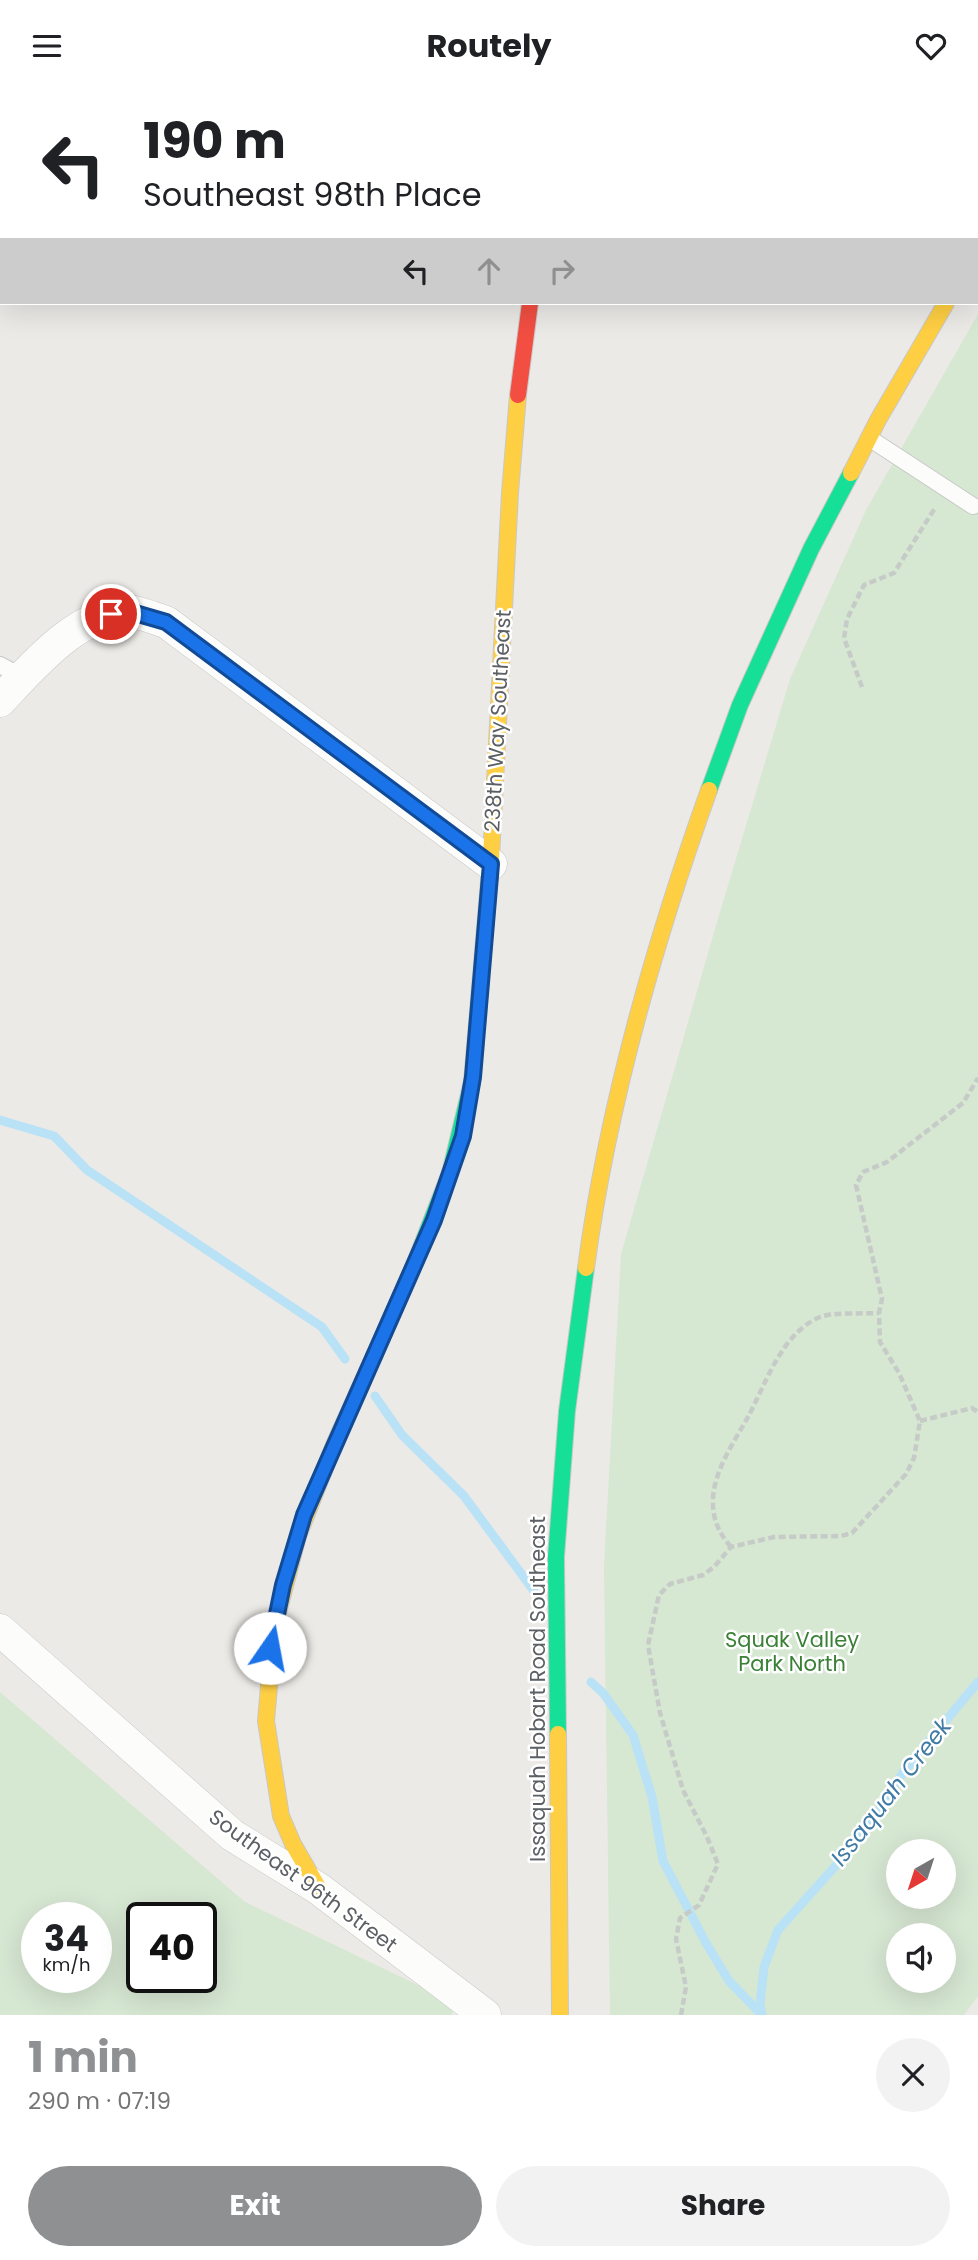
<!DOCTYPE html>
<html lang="en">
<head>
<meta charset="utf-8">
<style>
	body { margin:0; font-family:Poppins,sans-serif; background:#f2f2f2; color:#202124; height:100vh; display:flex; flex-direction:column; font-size:26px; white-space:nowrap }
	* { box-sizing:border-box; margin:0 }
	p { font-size:23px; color:#757577 }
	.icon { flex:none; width:38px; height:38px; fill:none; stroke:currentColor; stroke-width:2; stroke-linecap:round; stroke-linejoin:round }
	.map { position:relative; height:1924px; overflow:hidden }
	.side { display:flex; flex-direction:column; background:#fff; flex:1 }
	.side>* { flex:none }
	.guide { position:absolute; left:0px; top:0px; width:978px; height:214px; box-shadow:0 7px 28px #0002; background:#fff; color:#202124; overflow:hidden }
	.needle { width:46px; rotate:219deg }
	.fabs { position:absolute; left:886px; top:1748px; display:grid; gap:14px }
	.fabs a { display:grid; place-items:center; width:70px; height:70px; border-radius:50%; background:#fff; box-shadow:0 7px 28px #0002; font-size:35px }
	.speed { position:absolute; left:21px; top:1811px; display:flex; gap:14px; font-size:35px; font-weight:700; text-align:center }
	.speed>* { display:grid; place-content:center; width:91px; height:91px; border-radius:50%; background:#fff; box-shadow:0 7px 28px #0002; line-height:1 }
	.speed small { font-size:18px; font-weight:400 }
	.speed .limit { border:4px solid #111; border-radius:10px; background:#fff; color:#111 }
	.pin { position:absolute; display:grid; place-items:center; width:60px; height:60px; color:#fff; margin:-30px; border:4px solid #fff; border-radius:50%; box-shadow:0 2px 7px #0007 }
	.me { position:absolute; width:77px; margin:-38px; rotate:12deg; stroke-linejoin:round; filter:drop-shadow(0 0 5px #0008) }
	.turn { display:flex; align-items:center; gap:24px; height:147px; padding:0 28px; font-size:32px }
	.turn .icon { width:91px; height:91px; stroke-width:2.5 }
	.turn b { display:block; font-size:49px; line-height:60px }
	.lanes { display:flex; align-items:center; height:66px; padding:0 28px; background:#0003; justify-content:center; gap:35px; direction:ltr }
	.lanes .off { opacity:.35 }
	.round { display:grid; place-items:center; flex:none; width:74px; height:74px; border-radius:37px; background:#f2f2f2 }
	.headline { display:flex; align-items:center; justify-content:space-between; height:119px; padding:0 28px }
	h1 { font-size:42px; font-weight:700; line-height:52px; color:#8e9092 }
	.action { display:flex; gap:14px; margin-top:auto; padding:14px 28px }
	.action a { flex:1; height:80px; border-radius:42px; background:#8e9092; color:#fff; font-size:28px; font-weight:700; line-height:80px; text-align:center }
	.action a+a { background:#f2f2f2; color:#202124 }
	header { display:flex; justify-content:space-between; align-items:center; height:91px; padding:0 28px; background:#fff; font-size:32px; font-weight:700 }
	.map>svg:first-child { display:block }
	.green { fill:#d6e7d2; fill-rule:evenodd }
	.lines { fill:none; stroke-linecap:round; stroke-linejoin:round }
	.stream { stroke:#bae2f6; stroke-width:9 }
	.lane-casing { stroke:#c8c9c8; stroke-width:18 }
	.street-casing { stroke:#c8c9c8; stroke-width:33 }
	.fast-casing { stroke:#c8c8c7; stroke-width:18 }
	.slow-casing { stroke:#c8c8c7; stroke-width:18 }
	.jam-casing { stroke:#c8c8c7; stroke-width:18 }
	.path { stroke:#c6cbc8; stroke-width:4.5; stroke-dasharray:7 3.5; stroke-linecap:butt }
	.lane { stroke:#fcfcfb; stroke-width:16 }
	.street { stroke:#fcfcfb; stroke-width:32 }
	.fast { stroke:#16e098; stroke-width:16 }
	.slow { stroke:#ffcf43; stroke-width:16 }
	.jam { stroke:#f24e42; stroke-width:16 }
	.route-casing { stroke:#114b97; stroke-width:18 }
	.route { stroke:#1a73e8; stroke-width:12 }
	.labels { text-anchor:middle; stroke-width:5; stroke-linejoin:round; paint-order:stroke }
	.street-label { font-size:21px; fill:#5c6064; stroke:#fff }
	.park-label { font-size:21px; fill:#3a8136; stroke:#fff }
	.water-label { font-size:23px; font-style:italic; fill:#407ba6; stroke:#fff }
</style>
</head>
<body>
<header><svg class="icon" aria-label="menu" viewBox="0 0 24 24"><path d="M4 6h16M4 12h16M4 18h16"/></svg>Routely<svg class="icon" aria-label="heart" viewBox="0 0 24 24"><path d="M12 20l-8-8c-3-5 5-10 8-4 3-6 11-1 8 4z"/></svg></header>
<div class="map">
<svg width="978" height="1924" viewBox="0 0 978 1924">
	<rect width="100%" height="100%" fill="#eceae6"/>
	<!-- green -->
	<g class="green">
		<path d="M978,223V1905L964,1924H610L604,1476L621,1163L717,831L790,588L866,419ZM898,1760H943V1806H898ZM898,1844H943V1890H898Z"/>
		<path d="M0,1601L245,1811L453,1911L452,1924H0ZM37,1827H96V1886H37ZM142,1827H201V1886H142Z"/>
	</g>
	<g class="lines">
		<!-- stream -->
		<g class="stream">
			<polyline points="0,1029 54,1045 87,1079 322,1236 345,1268"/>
			<polyline points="375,1305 402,1344 464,1405 534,1500"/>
			<polyline points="591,1591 603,1602 633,1644 652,1706 663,1770 706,1852 729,1890 761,1923"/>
			<polyline points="762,1924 760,1913 764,1876 778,1839 859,1749 904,1680 978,1591"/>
		</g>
		<defs>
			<g id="lane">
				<polyline points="357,0 360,2"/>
				<polyline points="869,347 973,415"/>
				<polyline points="0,574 22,586"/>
			</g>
			<g id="street">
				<polyline points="548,2 548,0"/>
				<path d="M0,610C32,576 82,516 134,521C144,523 156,528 166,531L491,773"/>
				<polyline points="0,1539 232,1744 319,1798 485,1924"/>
			</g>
			<g id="fast">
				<polyline points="976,168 978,166"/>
				<polyline points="709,699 740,614 811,458 851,382"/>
				<polyline points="375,1263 415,1172 450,1082 472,991 491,767"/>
				<polyline points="558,1643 556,1466 567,1320 586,1177"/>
			</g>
			<g id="slow">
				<polyline points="851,382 878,329 946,212"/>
				<polyline points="491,767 510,402 518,304"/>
				<path d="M586,1177C607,1018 655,850 709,699"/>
				<polyline points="558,1643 560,1924"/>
				<polyline points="319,1798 293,1753 281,1725 266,1630 274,1537 298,1445 334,1354 375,1263"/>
			</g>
			<polyline id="jam" points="518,304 530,212"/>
		</defs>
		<!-- lane casing -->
		<use href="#lane" class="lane-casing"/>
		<!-- street casing -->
		<use href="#street" class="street-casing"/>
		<!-- fast casing -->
		<use href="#fast" class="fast-casing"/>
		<!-- slow casing -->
		<use href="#slow" class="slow-casing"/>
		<!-- jam casing -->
		<use href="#jam" class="jam-casing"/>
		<!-- path -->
		<g class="path">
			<polyline points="862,596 844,547 847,528 864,494 894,482 935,417"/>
			<polyline points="920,1330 972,1317 978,1321"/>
			<path d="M731,1456C718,1441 712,1427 713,1407C715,1377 735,1350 749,1324C767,1290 782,1242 820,1226C833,1221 864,1223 879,1222"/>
			<polyline points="681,1924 686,1896 676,1848 680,1827 699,1814 718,1773 707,1746 683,1699 660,1622 648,1554 659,1504 670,1493 703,1484 714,1476 731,1456 774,1446 841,1445 852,1442 906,1383 914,1367 920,1330 899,1282 880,1251 879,1222 882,1208 856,1094 863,1081 887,1071 963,1012 978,987"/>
		</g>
		<!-- lane -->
		<use href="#lane" class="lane"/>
		<!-- street -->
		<use href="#street" class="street"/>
		<!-- fast -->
		<use href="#fast" class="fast"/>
		<!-- slow -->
		<use href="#slow" class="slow"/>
		<!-- jam -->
		<use href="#jam" class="jam"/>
	</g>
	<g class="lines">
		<defs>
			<polyline id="route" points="111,523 135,522 166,531 491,773 473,986 463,1045 434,1129 304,1424 283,1494 270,1557"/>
		</defs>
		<!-- route casing -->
		<use href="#route" class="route-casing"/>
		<!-- route -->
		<use href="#route" class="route"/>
	</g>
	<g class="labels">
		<!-- street labels -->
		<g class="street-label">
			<text transform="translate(498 630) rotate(-87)" y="7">238th Way Southeast</text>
			<text transform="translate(538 1598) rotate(-90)" y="7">Issaquah Hobart Road Southeast</text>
			<text transform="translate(303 1790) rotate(36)" y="7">Southeast 96th Street</text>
		</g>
		<!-- park labels -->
		<g class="park-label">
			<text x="792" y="1556">Squak Valley<tspan x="792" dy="24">Park North</tspan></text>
		</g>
		<!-- water labels -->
		<g class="water-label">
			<text transform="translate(891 1701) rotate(-52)" y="8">Issaquah Creek</text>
		</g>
	</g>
</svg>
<div class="fabs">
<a><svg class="needle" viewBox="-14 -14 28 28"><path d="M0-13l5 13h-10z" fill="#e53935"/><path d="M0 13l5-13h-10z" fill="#757577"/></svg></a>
<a><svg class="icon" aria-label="sound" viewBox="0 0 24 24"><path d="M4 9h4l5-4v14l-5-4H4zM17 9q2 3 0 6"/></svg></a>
</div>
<div class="speed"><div>34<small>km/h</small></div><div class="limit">40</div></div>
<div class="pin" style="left:111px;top:523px;background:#d93025"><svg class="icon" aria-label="arrive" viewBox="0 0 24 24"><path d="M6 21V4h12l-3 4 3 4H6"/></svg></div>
<svg class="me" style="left:270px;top:1557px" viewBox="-20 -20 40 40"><circle r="19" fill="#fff"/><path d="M0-13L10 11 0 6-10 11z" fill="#1a73e8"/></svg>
<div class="guide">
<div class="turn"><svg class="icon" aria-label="left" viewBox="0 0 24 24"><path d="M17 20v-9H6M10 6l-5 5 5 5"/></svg><div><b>190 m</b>Southeast 98th Place</div></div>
<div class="lanes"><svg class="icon" aria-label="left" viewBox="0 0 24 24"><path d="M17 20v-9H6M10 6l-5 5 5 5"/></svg><svg class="icon off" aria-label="ahead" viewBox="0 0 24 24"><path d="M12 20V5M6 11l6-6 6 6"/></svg><svg class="icon off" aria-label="right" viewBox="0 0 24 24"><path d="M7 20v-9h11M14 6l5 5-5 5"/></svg></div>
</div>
</div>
<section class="side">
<div class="headline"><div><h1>1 min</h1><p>290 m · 07:19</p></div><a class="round"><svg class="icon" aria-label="close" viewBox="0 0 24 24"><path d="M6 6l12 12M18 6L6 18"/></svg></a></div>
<div class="action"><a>Exit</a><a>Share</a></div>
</section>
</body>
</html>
